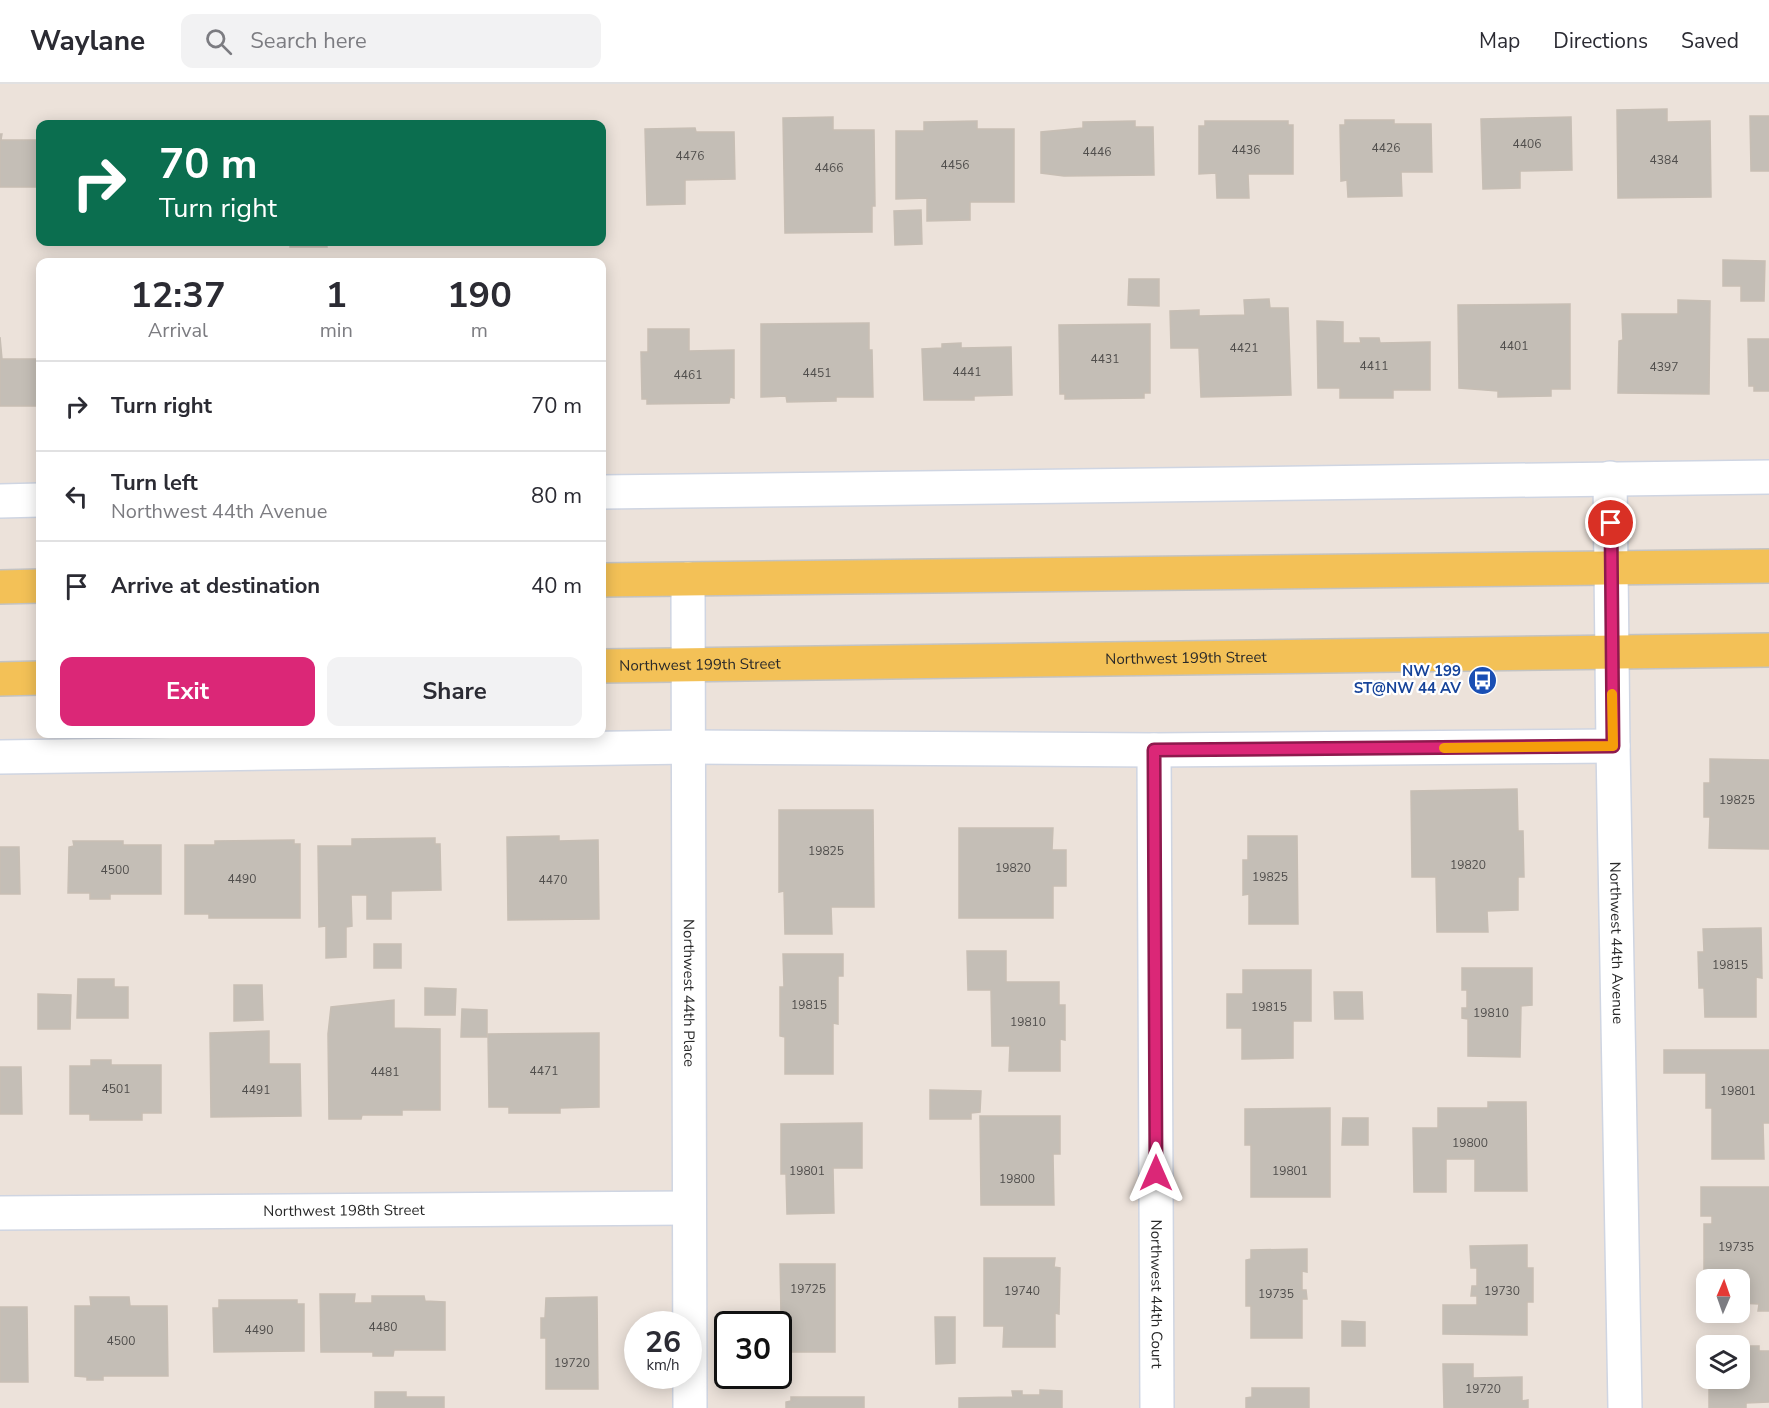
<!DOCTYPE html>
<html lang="en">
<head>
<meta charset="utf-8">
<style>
	body { margin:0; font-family:"Nunito Sans",sans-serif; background:#f2f2f3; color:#2b2b33; height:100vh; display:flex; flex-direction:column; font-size:22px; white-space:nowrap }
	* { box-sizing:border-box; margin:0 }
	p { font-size:20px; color:#7c7c81 }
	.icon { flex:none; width:33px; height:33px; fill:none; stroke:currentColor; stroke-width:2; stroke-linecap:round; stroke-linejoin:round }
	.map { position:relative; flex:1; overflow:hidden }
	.drawer { position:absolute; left:36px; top:174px; width:570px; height:480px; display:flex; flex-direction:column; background:#fff; border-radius:12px; box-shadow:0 3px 15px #0003 }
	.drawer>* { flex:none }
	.top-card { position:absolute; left:36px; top:36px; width:570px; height:126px; border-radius:12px; box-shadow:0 3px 15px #0003; background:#0b6e4f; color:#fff; overflow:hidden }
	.needle { width:39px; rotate:2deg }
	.buttons { position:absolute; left:1696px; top:1185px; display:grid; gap:12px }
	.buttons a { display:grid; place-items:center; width:54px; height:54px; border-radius:12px; background:#fff; box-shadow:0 3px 15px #0003; font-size:30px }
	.speed { position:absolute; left:624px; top:1227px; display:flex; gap:12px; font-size:30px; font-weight:700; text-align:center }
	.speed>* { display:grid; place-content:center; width:78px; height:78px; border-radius:50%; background:#fff; box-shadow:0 3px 15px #0003; line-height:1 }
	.speed small { font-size:15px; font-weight:400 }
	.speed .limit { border:3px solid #111; border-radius:9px; background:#fff; color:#111 }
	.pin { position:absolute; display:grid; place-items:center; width:51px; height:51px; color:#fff; margin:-26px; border:3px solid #fff; border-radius:50%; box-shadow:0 2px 6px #0007 }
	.me { position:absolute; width:66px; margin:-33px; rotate:0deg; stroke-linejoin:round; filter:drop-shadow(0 0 4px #0008) }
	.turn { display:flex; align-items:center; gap:21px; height:126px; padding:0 24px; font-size:27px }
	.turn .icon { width:78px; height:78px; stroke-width:2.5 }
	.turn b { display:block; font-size:42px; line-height:51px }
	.eta { display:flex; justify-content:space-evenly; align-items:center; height:102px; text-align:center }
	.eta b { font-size:36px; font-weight:700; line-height:42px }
	.action { display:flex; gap:12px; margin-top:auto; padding:12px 24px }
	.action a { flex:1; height:69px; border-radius:12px; background:#db2777; color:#fff; font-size:24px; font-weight:700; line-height:69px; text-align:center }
	.action a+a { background:#f2f2f3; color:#2b2b33 }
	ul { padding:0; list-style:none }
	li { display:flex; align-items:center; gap:18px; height:90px; padding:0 24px; border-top:2px solid #e1e1e2 }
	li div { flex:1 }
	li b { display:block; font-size:22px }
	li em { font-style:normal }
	header { display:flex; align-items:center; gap:36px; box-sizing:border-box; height:84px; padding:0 30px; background:#fff; border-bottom:2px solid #e1e1e2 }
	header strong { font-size:28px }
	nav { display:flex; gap:33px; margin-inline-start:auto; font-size:21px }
	.search { width:420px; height:54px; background:#f2f2f3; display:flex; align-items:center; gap:15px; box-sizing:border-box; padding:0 21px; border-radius:12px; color:#7c7c81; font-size:22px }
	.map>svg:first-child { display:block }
	.building { fill:#c4beb6; stroke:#c7beb4; stroke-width:1.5 }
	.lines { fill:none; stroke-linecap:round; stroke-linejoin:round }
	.street-casing { stroke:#cfd5e2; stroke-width:36 }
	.primary-casing { stroke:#c3c3c3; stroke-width:36 }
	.street { stroke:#fff; stroke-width:33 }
	.primary { stroke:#f3c157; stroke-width:33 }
	.route-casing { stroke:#8e194d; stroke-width:15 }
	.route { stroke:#db2777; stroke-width:10 }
	.slow { stroke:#f59e0b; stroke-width:10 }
	.labels { text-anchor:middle; stroke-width:4.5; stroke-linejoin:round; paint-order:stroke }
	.number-label { font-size:12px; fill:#504e4c }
	.street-label { font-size:15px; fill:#292929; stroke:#fff }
	.transit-label { font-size:15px; font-weight:bold; fill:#164399; stroke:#fff; text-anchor:end }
</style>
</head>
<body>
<header>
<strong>Waylane</strong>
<div class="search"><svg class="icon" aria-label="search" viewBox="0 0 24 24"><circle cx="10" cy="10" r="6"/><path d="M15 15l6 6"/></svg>Search here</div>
<nav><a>Map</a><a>Directions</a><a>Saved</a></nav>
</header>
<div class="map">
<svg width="1769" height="1324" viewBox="0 0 1769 1324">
	<rect width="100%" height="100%" fill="#ece2da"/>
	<!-- building -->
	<g class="building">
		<polygon points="1667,25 1667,38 1710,37 1711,113 1618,114 1617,26"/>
		<polygon points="1750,32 1769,32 1769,87 1751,87"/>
		<polygon points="833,33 833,46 874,46 875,122 872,122 872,148 785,149 783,34"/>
		<polygon points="1571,33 1572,86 1520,87 1520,104 1483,105 1481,35"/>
		<polygon points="1345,36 1394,36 1394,40 1431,40 1432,88 1401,88 1402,112 1348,113 1347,96 1341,97 1340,41 1345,41"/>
		<polygon points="977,37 977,45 1014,45 1014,118 970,118 970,136 927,137 927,114 896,115 896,47 924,47 924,38"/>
		<polygon points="1135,37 1135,43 1153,43 1154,91 1064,92 1041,89 1041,48 1083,44 1083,38"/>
		<polygon points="1205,37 1288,37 1288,41 1293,41 1293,90 1248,90 1249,114 1217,114 1216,89 1199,90 1199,42 1205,42"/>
		<polygon points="695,44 696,48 734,48 735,95 685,96 685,120 647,121 645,45"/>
		<polygon points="0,50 2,50 1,56 39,56 39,103 0,103"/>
		<polygon points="921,126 922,160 895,161 894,127"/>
		<polygon points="290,158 326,158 327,163 290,163"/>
		<polygon points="1723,176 1765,177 1764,217 1741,217 1741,202 1723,202"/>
		<polygon points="1129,195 1159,195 1159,222 1128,221"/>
		<polygon points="1269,215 1270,224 1288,224 1291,311 1201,313 1199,264 1171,264 1170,227 1199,226 1199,232 1245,231 1244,216"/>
		<polygon points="1678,216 1710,217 1709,310 1618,309 1619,257 1623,256 1622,230 1678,230"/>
		<polygon points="1570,220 1570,305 1551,305 1551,312 1498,313 1498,307 1459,304 1458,221"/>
		<polygon points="1317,237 1343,238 1343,259 1361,259 1360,254 1379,254 1380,259 1430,258 1430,306 1393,306 1393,314 1340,314 1340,304 1318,304"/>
		<polygon points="869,239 869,266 872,266 873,313 836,313 836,317 787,318 786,312 761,313 761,240"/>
		<polygon points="1150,240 1150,309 1144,309 1144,314 1065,315 1065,310 1060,310 1059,241"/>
		<polygon points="648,245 689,245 689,267 734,266 734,314 730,313 729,319 647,320 647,315 642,315 641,268 648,268"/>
		<polygon points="0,253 2,275 36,275 37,322 0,322"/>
		<polygon points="1748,255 1769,255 1769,307 1754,307 1754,302 1749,302"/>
		<polygon points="961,259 961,264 1011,263 1012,311 974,312 974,316 924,316 922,265 942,264 942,260"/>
		<polygon points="1710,675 1769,676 1769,765 1709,764 1710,733 1704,733 1704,699 1710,699"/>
		<polygon points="1517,705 1518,747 1523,747 1524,793 1518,793 1518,826 1487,827 1488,848 1437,848 1436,793 1412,793 1411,707"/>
		<polygon points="779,726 873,726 874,823 831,823 832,850 785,850 784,807 779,808"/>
		<polygon points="959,744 1053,744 1052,766 1066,766 1066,802 1053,802 1053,834 959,834"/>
		<polygon points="559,752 559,757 598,756 599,835 508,836 507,753"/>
		<polygon points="1248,752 1297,752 1298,840 1249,840 1249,810 1243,811 1243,776 1248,776"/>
		<polygon points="435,754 435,760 440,760 441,806 391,807 391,835 367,835 367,811 351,811 352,842 346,843 346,873 326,874 326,842 319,843 318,762 352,762 352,755"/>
		<polygon points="294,756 294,760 300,760 300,834 209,834 209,830 185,830 185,761 215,761 215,757"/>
		<polygon points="73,757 123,757 123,761 161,761 161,810 110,810 110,815 90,815 90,809 68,809 69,763 74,762"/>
		<polygon points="0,763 19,763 20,810 0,810"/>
		<polygon points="1761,844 1762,894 1756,893 1756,933 1705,933 1704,904 1699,904 1698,868 1704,868 1703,845"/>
		<rect x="374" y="860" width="27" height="24"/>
		<polygon points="967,867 1006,867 1006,898 1059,898 1059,921 1065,921 1065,956 1060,955 1060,987 1009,987 1010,962 992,962 991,906 968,906"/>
		<polygon points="783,870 843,870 843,892 838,892 838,940 833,939 833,990 785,990 785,953 780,952 780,903 784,903"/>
		<polygon points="1462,884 1532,884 1532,921 1521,922 1520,973 1468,972 1468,935 1462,934 1462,924 1467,924 1467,906 1462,906"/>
		<polygon points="1243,886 1311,886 1311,937 1293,937 1293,974 1242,975 1242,944 1227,944 1227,910 1243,910"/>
		<polygon points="78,895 114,895 114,903 128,903 128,934 77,934"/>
		<polygon points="234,901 262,901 263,936 234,937"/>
		<polygon points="425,904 456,905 455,931 425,931"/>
		<polygon points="1334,908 1362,908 1363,935 1335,935"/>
		<polygon points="38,910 71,911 70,945 38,945"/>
		<polygon points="394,916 394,944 440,945 440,1026 402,1026 402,1031 362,1031 361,1035 329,1035 328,950 331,923"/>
		<polygon points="462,925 487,926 487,953 461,953"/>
		<polygon points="269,947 269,980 300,980 301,1032 211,1033 210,949"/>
		<polygon points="599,949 599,1023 560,1024 560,1029 509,1029 509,1023 489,1023 488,950"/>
		<polygon points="1664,966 1769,966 1769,1039 1763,1039 1764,1075 1712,1075 1712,1024 1706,1024 1706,989 1664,989"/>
		<polygon points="91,976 111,976 111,981 161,981 161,1029 142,1029 142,1036 90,1036 90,1030 70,1030 70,982 91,982"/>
		<polygon points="0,983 21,983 22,1030 0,1030"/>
		<polygon points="930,1006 981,1007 980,1028 971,1029 971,1035 930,1035"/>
		<polygon points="1488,1018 1526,1018 1527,1107 1475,1107 1475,1075 1446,1075 1446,1108 1414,1108 1413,1044 1438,1044 1438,1024 1488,1024"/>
		<polygon points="1330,1024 1330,1113 1251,1113 1251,1061 1245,1061 1245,1025"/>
		<polygon points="980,1032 1060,1032 1060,1070 1053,1070 1054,1121 981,1121"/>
		<polygon points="1343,1034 1368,1034 1368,1061 1342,1061"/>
		<polygon points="862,1039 862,1084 833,1084 834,1129 787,1130 786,1090 781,1090 781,1040"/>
		<polygon points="1701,1103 1769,1103 1769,1227 1758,1227 1759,1220 1740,1219 1740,1196 1713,1196 1713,1187 1704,1187 1704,1140 1712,1140 1712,1132 1701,1132"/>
		<polygon points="1527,1161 1527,1184 1533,1184 1533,1218 1527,1218 1527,1251 1443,1250 1443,1221 1477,1221 1477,1212 1471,1212 1472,1202 1477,1202 1477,1184 1471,1184 1470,1162"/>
		<polygon points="1307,1165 1307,1188 1302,1187 1302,1206 1306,1206 1307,1215 1302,1215 1302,1254 1251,1254 1251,1222 1246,1222 1246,1176 1251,1175 1251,1166"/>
		<polygon points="984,1174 1055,1174 1054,1183 1060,1184 1059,1230 1055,1229 1055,1263 1003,1263 1004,1242 984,1242"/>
		<polygon points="780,1180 835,1180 835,1268 787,1268 787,1231 781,1231"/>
		<polygon points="320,1210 355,1210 354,1219 372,1219 372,1212 424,1212 425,1217 445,1218 445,1266 394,1266 393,1272 373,1272 373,1268 321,1268"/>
		<polygon points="90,1213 129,1213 130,1222 167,1222 168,1292 103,1292 103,1296 87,1296 87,1293 75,1292 75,1222 91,1222"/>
		<polygon points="597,1213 598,1305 546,1305 546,1254 541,1254 541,1234 545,1234 546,1214"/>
		<polygon points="219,1216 297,1216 297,1220 304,1220 304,1267 214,1268 213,1224 219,1224"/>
		<polygon points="0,1223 27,1223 28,1298 0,1298"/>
		<polygon points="935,1233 955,1233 955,1279 936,1280"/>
		<polygon points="1342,1237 1365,1238 1365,1262 1342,1262"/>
		<polygon points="1749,1262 1759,1262 1759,1267 1769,1267 1769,1318 1746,1319 1746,1324 1709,1324 1709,1294 1740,1294 1740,1269 1749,1268"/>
		<polygon points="1443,1280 1473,1280 1473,1294 1522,1293 1522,1317 1528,1316 1528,1324 1444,1324"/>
		<polygon points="1252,1304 1309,1304 1309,1324 1246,1324 1246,1314 1252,1313"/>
		<polygon points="1040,1306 1062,1307 1062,1324 959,1324 959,1314 1013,1313 1012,1307 1022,1307 1022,1311 1040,1311"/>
		<polygon points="375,1308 406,1308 406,1313 444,1313 444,1324 375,1324"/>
		<polygon points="791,1313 864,1313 864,1324 786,1324 786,1318 791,1317"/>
	</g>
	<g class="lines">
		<defs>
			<g id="street">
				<path id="s1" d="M1610,394L1613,662L1625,1324"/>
				<polyline points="602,408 1769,393"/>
				<polyline points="0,417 40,416"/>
				<path id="s2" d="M688,495L690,1324"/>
				<path id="s3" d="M1154,666L1157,1324"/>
				<polyline points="0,673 689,663 1154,666 1613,662"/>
				<path id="s4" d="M0,1129L688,1124"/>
			</g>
			<g id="primary">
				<polyline points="602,496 1769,482"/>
				<polyline points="0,503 40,502"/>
				<path id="s5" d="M602,582L1769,566"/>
				<polyline points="0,595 40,594"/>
			</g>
		</defs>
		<!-- street casing -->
		<use href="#street" class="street-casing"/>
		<!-- primary casing -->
		<use href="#primary" class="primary-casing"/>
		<!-- street -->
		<use href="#street" class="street"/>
		<!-- primary -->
		<use href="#primary" class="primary"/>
	</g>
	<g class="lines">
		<defs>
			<polyline id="route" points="1156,1089 1154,666 1613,662 1611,439"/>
		</defs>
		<!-- route casing -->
		<use href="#route" class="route-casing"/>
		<!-- route -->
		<use href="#route" class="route"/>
		<!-- slow -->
		<polyline class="slow" points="1444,664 1613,662 1612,610"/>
	</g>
	<!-- icons -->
	<defs>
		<symbol id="bus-disc" viewBox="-11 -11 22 22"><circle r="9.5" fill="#1a4fb4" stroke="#fff"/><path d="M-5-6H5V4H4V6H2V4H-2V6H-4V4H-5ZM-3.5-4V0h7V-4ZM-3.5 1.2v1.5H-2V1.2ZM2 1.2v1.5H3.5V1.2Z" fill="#fff"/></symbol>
	</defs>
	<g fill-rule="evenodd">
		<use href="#bus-disc" x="1466" y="580" width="33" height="33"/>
	</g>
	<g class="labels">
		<!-- number labels -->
		<g class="number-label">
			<text x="1527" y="64">4406</text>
			<text x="1386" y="68">4426</text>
			<text x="1246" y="70">4436</text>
			<text x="1097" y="72">4446</text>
			<text x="690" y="76">4476</text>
			<text x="1664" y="80">4384</text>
			<text x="955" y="85">4456</text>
			<text x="829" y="88">4466</text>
			<text x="1514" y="266">4401</text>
			<text x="1244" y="268">4421</text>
			<text x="1105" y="279">4431</text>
			<text x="1374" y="286">4411</text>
			<text x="1664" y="287">4397</text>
			<text x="967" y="292">4441</text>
			<text x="817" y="293">4451</text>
			<text x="688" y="295">4461</text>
			<text x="1737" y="720">19825</text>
			<text x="826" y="771">19825</text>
			<text x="1468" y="785">19820</text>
			<text x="1013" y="788">19820</text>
			<text x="115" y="790">4500</text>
			<text x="1270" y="797">19825</text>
			<text x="242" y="799">4490</text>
			<text x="553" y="800">4470</text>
			<text x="1730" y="885">19815</text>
			<text x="809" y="925">19815</text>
			<text x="1269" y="927">19815</text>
			<text x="1491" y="933">19810</text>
			<text x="1028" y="942">19810</text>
			<text x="544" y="991">4471</text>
			<text x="385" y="992">4481</text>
			<text x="116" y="1009">4501</text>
			<text x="256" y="1010">4491</text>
			<text x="1738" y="1011">19801</text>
			<text x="1470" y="1063">19800</text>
			<text x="807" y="1091">19801</text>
			<text x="1290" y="1091">19801</text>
			<text x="1017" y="1099">19800</text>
			<text x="1736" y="1167">19735</text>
			<text x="808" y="1209">19725</text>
			<text x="1022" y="1211">19740</text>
			<text x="1502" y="1211">19730</text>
			<text x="1276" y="1214">19735</text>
			<text x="383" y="1247">4480</text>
			<text x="259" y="1250">4490</text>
			<text x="121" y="1261">4500</text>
			<text x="572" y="1283">19720</text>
			<text x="1483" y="1309">19720</text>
		</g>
		<!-- street labels -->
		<g class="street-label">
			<text dy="5" stroke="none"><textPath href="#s5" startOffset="584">Northwest 199th Street</textPath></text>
			<text dy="5" stroke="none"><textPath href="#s5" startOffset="98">Northwest 199th Street</textPath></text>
			<text dy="5" stroke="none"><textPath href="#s1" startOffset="465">Northwest 44th Avenue</textPath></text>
			<text dy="5" stroke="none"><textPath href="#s2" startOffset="414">Northwest 44th Place</textPath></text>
			<text dy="5" stroke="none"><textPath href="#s4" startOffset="344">Northwest 198th Street</textPath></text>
			<text dy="5" stroke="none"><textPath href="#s3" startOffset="544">Northwest 44th Court</textPath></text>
		</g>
		<!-- transit labels -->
		<g class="transit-label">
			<text x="1461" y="592">NW 199<tspan x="1461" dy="17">ST@NW 44 AV</tspan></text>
		</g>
	</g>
</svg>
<div class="buttons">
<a><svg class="needle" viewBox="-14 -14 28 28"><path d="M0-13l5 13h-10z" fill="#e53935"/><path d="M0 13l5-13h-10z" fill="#7c7c81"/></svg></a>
<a><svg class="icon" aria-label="layers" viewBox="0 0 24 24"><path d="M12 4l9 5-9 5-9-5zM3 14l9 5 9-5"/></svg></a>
</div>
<div class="speed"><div>26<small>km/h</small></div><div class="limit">30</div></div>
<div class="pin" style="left:1611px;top:439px;background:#d93025"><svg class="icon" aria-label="arrive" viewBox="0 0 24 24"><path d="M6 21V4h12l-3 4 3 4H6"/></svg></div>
<svg class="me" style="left:1156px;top:1089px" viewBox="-20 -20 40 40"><path d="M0-17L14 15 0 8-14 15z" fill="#db2777" stroke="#fff" stroke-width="4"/></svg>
<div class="top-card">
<div class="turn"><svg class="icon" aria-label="right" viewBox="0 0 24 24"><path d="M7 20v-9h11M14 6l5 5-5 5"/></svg><div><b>70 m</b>Turn right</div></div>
</div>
<section class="drawer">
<div class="eta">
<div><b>12:37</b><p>Arrival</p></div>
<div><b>1</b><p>min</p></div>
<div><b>190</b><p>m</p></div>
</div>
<ul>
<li><svg class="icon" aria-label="right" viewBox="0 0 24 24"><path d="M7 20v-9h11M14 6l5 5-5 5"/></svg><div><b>Turn right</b></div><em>70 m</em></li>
<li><svg class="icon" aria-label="left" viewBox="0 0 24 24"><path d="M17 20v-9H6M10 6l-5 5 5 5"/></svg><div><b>Turn left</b><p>Northwest 44th Avenue</p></div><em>80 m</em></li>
<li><svg class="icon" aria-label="arrive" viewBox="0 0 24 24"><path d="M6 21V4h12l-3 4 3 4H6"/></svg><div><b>Arrive at destination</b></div><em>40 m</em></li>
</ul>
<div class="action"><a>Exit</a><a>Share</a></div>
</section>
</div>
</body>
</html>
